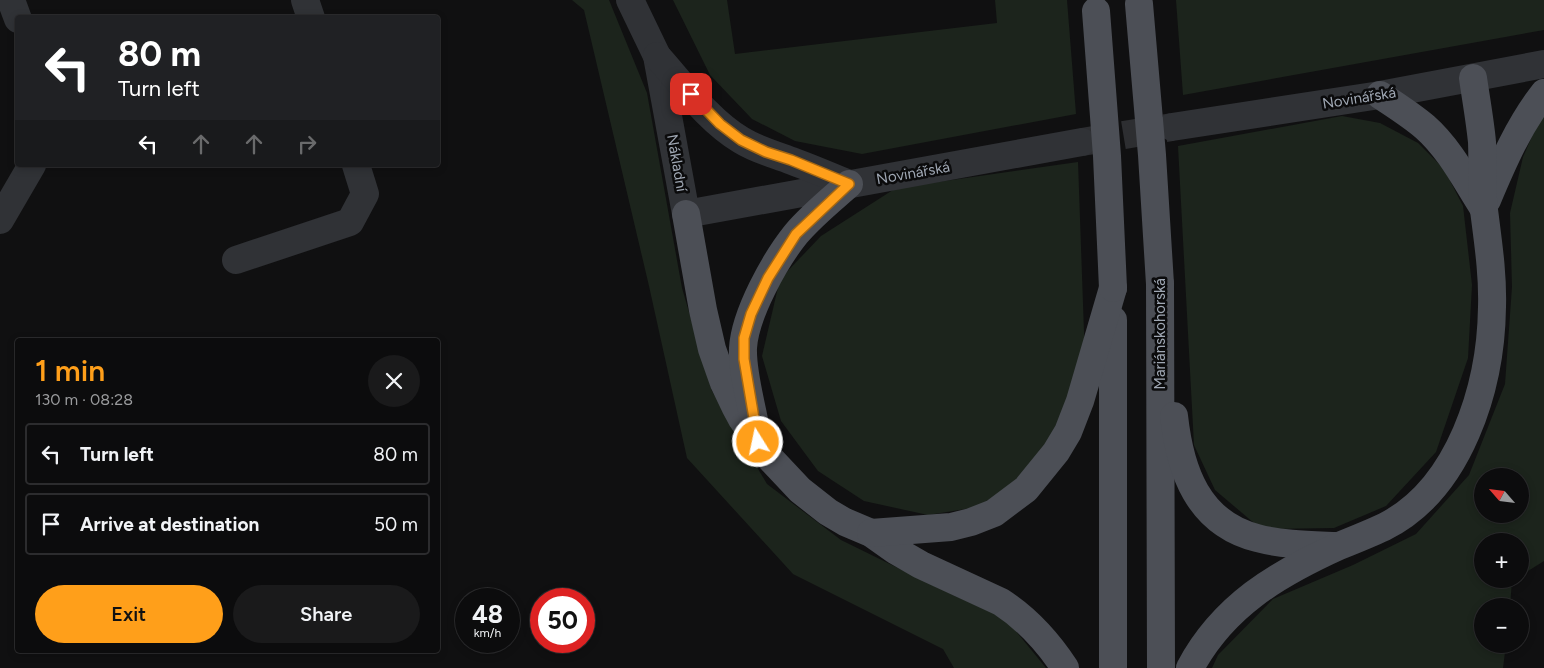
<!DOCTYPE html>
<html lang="en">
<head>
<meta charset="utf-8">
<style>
	body { margin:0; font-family:Figtree,sans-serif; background:#1a1a1b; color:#f1f3f6; height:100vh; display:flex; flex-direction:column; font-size:19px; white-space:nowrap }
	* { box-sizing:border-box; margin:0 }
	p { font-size:16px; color:#9a9b9d }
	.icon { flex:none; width:28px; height:28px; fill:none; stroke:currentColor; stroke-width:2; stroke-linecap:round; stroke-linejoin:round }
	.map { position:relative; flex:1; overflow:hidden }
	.panel { position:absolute; left:15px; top:338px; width:425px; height:315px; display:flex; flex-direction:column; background:#0c0c0d; border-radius:5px; box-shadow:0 2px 8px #0003,0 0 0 1px #2c2c2e }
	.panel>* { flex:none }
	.guide { position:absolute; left:15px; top:15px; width:425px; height:152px; border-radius:5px; box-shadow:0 2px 8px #0003,0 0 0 1px #2c2c2e; background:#202124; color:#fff; overflow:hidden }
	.needle { width:32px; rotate:298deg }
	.tools { position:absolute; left:1474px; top:468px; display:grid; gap:10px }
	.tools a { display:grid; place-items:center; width:55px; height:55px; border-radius:50%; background:#0c0c0d; box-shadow:0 2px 8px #0003,0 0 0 1px #2c2c2e; font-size:25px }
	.speed { position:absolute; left:455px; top:588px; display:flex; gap:10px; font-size:25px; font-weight:700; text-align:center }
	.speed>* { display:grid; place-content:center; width:65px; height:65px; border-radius:50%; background:#0c0c0d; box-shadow:0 2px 8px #0003,0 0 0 1px #2c2c2e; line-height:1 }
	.speed small { font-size:12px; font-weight:400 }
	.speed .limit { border:8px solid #d22; background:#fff; color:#111 }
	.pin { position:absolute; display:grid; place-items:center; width:42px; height:42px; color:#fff; margin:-21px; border-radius:10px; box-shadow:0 2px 8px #0006 }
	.me { position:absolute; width:55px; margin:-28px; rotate:350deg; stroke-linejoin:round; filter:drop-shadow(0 0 4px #0008) }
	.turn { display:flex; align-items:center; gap:18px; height:105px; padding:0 20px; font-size:22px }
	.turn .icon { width:65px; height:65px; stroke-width:2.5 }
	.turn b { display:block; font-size:35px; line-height:42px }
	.lanes { display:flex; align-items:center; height:48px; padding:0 20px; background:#0003; justify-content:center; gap:25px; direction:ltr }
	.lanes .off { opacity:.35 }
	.round { display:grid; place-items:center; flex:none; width:52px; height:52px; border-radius:26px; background:#1a1a1b }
	.head { display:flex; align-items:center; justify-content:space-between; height:85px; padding:0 20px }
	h1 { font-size:30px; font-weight:600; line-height:38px; color:#ff9f1a }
	.primary-button { display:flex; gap:10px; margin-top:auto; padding:10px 20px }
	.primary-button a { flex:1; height:58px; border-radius:30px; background:#ff9f1a; color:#111; font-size:20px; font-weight:600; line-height:58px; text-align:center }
	.primary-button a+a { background:#1a1a1b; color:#f1f3f6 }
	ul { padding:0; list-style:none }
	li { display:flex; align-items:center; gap:15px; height:62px; margin:0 10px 8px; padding:0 10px; border:2px solid #2c2c2e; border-radius:5px }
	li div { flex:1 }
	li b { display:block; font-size:19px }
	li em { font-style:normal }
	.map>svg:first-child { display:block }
	.green { fill:#1c241c; fill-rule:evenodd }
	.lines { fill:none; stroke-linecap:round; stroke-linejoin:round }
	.minor-tunnel { stroke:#2d2e31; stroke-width:28; stroke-dasharray:28 14; stroke-linecap:butt }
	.minor { stroke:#303236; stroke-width:28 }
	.major { stroke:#4c4f56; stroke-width:28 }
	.major-bridge { stroke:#4c4f56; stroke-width:28 }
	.route-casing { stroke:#a66711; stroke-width:12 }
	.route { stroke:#ff9f1a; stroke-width:9 }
	.labels { text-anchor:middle; stroke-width:5; stroke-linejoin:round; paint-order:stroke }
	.street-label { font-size:15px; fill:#9fa7b3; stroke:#0b0b0c }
</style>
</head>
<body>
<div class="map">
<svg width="1544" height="668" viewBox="0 0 1544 668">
	<rect width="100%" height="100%" fill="#101011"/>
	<!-- green -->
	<g class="green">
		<polygon points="572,0 609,0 647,93 682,288 712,391 767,484 841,540 955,596 1006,619 1046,668 954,668 943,649 793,574 687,458 649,286 584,10"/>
		<polygon points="673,0 727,0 735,54 997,23 995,0 1067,0 1076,114 862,154 795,141 752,119 710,75"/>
		<polygon points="1176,0 1544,0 1544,30 1183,95"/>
		<path d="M1544,114V561L1520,576V541H1482V579H1516L1512,581L1510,606H1482V644H1506L1503,668H1212L1218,655L1273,599L1353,565L1416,534L1469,475L1505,384L1512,287L1510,213L1523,157L1541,116ZM1482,476H1520V514H1482Z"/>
		<polygon points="1342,116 1380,123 1418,143 1444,169 1463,206 1472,285 1468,358 1436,452 1386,506 1334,528 1261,529 1215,490 1194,445 1178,146"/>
		<polygon points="1078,162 1085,361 1056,437 1028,474 978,507 928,515 864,501 818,471 781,421 762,356 780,279 821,236 896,188"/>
	</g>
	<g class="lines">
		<!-- minor-tunnel -->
		<polyline class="minor-tunnel" points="1082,142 1172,127"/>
		<!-- minor -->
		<g class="minor">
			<polyline points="11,0 18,19"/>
			<polyline points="305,0 311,18"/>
			<polyline points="630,0 657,56 686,214 1082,142"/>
			<path d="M657,56C683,85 708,120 741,140C757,150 774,154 792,161C811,168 830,176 849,184"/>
			<polyline points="1172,127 1380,95 1544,64"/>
			<polyline points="0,220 32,165"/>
			<polyline points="236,260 350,222 365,194 356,165"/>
		</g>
		<!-- major -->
		<g class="major">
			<path d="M1380,95C1395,105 1411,115 1425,127C1450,149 1466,181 1484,209"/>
			<path d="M1487,200C1503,162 1519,125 1544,93"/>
			<path d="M686,214L703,310L712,349L724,383L735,406L742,419L768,456L800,490L828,512L845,522L871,533L895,550L921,565L1001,602C1027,619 1048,642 1065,668"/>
			<polyline points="1160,284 1161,668"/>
			<polyline points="1113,320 1113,668"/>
			<path d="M1174,416C1180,471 1198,523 1257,538C1283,545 1311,545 1337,546"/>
			<path d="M756,431C752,405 742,374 743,348C745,314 775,260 796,234C811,216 831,200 849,184"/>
			<polyline points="871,533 951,527 971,522 994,513 1026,489 1056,452 1068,432 1080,401 1113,288"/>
			<path d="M1190,668C1223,606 1277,574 1339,546C1354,540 1369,534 1384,527C1460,489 1491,387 1492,307C1493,274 1488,242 1484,210C1481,187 1483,164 1482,142C1480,121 1476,99 1473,78"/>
		</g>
		<!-- major-bridge -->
		<g class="major-bridge">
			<polyline points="1139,4 1152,155 1160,284"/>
			<polyline points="1096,11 1107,156 1113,288"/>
		</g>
	</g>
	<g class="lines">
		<defs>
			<polyline id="route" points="691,94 720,124 741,140 766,152 791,160 849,184 796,234 768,278 751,314 744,338 744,359 758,442"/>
		</defs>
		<!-- route casing -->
		<use href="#route" class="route-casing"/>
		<!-- route -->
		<use href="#route" class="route"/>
	</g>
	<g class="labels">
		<!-- street labels -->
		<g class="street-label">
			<text transform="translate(1359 98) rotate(-9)" y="5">Novinářská</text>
			<text transform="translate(677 163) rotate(80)" y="5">Nákladní</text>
			<text transform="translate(913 173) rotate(-10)" y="5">Novinářská</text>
			<text transform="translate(1160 334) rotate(-90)" y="5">Mariánskohorská</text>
		</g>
	</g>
</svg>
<div class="tools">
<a><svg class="needle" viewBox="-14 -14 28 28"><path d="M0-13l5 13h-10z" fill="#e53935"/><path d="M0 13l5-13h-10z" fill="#9a9b9d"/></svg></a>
<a>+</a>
<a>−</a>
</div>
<div class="speed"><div>48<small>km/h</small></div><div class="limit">50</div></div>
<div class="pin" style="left:691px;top:94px;background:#d93025"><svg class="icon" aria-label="arrive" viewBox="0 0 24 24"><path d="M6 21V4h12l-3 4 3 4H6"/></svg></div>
<svg class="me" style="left:758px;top:442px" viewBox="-20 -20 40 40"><circle r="17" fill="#ff9f1a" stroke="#fff" stroke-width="3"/><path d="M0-11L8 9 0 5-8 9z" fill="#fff"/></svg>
<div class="guide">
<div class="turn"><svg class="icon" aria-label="left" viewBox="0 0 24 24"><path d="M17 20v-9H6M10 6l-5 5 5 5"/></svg><div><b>80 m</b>Turn left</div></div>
<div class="lanes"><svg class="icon" aria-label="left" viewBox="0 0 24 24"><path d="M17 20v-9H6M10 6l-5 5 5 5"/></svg><svg class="icon off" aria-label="ahead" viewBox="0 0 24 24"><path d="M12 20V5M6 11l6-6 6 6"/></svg><svg class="icon off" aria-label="ahead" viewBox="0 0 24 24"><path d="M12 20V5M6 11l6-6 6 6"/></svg><svg class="icon off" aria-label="right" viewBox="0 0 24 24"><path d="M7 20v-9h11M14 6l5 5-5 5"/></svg></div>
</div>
<section class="panel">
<div class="head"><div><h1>1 min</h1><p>130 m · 08:28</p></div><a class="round"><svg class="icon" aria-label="close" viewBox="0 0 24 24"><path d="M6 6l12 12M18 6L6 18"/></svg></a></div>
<ul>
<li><svg class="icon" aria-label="left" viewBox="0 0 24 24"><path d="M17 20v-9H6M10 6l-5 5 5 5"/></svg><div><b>Turn left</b></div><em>80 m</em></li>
<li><svg class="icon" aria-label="arrive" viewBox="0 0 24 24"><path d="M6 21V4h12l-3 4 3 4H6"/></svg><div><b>Arrive at destination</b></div><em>50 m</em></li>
</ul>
<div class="primary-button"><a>Exit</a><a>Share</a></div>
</section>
</div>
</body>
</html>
